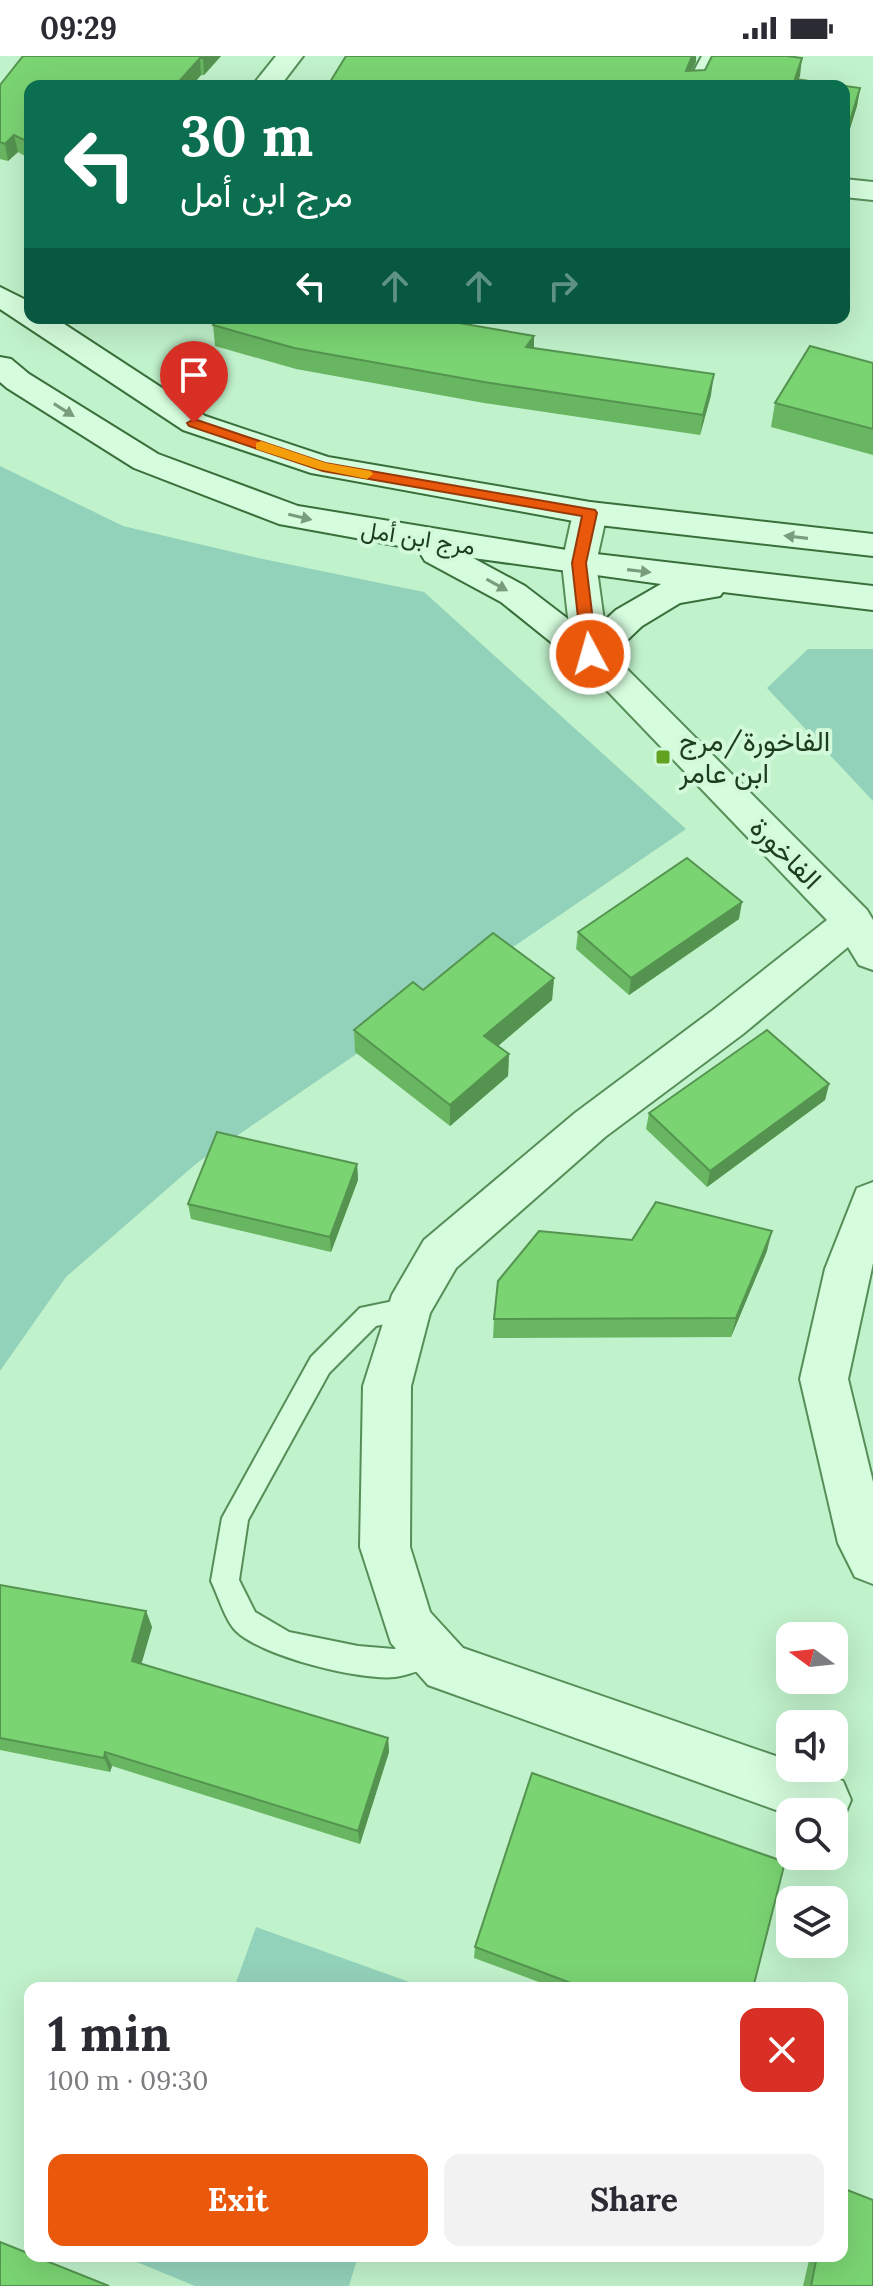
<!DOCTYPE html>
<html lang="en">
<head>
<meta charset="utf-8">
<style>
	body { margin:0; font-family:Lora,Vazirmatn,serif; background:#f2f2f3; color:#2b2b33; height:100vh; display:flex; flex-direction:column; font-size:30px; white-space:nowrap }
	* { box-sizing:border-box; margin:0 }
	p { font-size:26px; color:#7c7c81 }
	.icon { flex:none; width:44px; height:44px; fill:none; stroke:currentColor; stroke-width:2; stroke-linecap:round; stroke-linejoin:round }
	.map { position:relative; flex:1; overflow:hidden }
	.panel { position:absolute; left:24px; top:1926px; width:824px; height:280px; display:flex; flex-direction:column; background:#fff; border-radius:16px; box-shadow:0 8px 32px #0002 }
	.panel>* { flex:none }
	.hud { position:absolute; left:24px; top:24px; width:826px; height:244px; border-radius:16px; box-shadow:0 8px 32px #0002; background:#0b6e4f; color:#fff; overflow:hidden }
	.needle { width:52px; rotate:285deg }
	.buttons { position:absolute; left:776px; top:1566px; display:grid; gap:16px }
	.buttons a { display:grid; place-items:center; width:72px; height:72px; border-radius:16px; background:#fff; box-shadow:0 8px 32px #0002; font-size:40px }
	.pin { position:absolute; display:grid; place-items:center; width:68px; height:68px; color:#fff; margin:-82px -34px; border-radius:50% 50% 50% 0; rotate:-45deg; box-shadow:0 0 8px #0007 }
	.pin .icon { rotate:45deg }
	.me { position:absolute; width:88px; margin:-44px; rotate:354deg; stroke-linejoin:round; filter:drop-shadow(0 0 6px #0008) }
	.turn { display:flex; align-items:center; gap:28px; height:168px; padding:0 24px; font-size:36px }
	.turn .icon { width:104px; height:104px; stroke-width:2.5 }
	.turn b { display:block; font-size:56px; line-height:68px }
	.lanes { display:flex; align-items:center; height:76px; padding:0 24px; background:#0003; justify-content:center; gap:40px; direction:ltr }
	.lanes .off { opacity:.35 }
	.round { display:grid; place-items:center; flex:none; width:84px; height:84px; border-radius:16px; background:#f2f2f3 }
	.headline { display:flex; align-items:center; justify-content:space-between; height:136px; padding:0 24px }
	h1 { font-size:48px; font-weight:700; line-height:60px }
	.button { display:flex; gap:16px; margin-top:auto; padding:16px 24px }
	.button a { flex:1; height:92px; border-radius:16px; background:#ea580c; color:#fff; font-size:32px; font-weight:700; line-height:92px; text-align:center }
	.button a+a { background:#f2f2f3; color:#2b2b33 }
	.status { display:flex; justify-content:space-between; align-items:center; height:56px; padding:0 40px; background:#fff; direction:ltr }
	.status svg { height:22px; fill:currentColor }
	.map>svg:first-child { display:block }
	.green { fill:#93d2ba }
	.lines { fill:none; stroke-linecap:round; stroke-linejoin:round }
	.lane-casing { stroke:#568e58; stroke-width:4 }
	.street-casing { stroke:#568e58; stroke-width:4 }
	.secondary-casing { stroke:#396f3a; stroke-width:4 }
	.lane { fill:#d5fcdd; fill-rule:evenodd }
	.street { fill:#d5fcdd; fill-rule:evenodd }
	.secondary { fill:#d5fcdd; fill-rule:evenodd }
	.wall { fill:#69b662 }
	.shaded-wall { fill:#559450 }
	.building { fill:#7ad472; stroke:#559450; stroke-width:2 }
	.oneway { fill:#789c7c }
	.route { fill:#ea580c; stroke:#983908; stroke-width:2 }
	.slow { fill:#f59e0b }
	.poi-dot { fill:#61a320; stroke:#d1f9da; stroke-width:3 }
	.labels { text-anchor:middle; stroke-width:8; stroke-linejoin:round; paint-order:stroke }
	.far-street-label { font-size:24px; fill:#1c3c1c; stroke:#d1f9da }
	.poi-label { font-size:28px; fill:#1c3c1c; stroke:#d1f9da; text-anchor:start }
	.street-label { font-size:28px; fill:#1c3c1c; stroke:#d1f9da }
</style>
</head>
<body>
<div class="status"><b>09:29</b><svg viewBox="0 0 49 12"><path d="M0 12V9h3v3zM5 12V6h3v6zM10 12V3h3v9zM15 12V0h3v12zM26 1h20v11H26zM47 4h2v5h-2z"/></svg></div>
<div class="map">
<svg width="873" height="2230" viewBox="0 0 873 2230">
	<rect width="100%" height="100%" fill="#c0f2cb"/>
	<!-- green -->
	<g class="green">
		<polygon points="0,410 123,470 258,502 424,536 686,773 197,1107 66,1221 0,1315"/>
		<polygon points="808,593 873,593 873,745 767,632"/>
		<polygon points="256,1871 426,1932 234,1932"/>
		<polygon points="134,2200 358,2200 349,2230 195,2230 132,2204"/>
	</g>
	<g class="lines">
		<defs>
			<g id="lane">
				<polygon points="702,0 716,0 700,30 686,30"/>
				<path d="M408,1242L417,1245L421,1253L417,1261L376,1270L329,1317L248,1464L239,1524L255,1556L289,1576L358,1590L394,1593L432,1582L442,1586L446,1596L442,1606C428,1611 410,1619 395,1621C360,1625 261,1600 236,1575C225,1564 218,1539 211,1525L222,1462L311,1301L360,1252Z"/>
			</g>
			<g id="street">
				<polygon points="276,0 303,0 280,30 252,30"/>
				<polygon points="844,123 873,126 873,144 844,141"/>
				<polygon points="590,446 602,449 607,457 596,507 608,594 867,854 873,864 873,914 859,909 848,891 743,978 605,1081 456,1212 430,1257 411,1330 410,1491 430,1556 463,1592 790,1705 790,1712 809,1712 843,1725 851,1744 843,1763 834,1767 834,1756 790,1756 790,1759 428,1629 391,1587 360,1491 363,1330 392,1239 424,1184 575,1057 713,954 827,864 572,598 562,507 573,457 578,449"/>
				<polygon points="873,1126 873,1207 848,1323 873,1426 873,1528 855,1521 838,1487 800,1323 825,1213 857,1132"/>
			</g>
			<g id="secondary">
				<polygon points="0,231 30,246 30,262 55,262 205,360 328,401 590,446 873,478 873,500 590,468 311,417 183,374 0,253"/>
				<path d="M0,301L11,303L29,318L158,398L298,450L579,496L873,530V554L723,536L720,540L680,547L642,570L603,607L590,610L577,607L501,546L425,505L420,497L422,494L279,468L134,412L7,332L0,326ZM473,502L661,528L616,554L589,579L525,530Z"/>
			</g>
		</defs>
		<!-- lane casing -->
		<use href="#lane" class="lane-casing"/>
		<!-- street casing -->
		<use href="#street" class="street-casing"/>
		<!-- secondary casing -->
		<use href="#secondary" class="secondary-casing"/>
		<!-- lane -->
		<use href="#lane" class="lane"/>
		<!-- street -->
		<use href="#street" class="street"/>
		<!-- secondary -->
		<use href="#secondary" class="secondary"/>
	</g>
	<!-- wall -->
	<g class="wall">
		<polygon points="23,0 221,0 204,19 30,30 30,103 18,96 8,105 0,103 0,29"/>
		<polygon points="346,0 696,0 696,6 692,14 705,14 712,0 787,0 802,2 798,23 860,32 857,50 844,92 844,30 330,30 330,26"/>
		<polygon points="213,269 534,280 534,292 711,339 700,379 484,347 296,313 215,290"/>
		<polygon points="873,307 873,399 771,371 775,347"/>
		<polygon points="739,863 629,939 576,893 578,876"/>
		<polygon points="554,922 552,944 498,990 509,998 508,1020 450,1070 355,996 354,974 423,934"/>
		<polygon points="829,1028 825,1044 707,1131 646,1073 649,1057"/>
		<polygon points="357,1108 358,1124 331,1196 191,1163 188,1148"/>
		<polygon points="632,1184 767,1195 731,1281 493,1282 494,1263"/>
		<polygon points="0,1529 146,1555 152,1571 141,1608 388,1682 389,1696 360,1788 112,1710 110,1716 0,1694"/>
		<polygon points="475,1891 753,1932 555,1932 474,1902"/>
		<polygon points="810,2200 842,2200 873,2230 803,2230"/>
	</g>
	<!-- shaded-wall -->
	<g class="shaded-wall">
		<polygon points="204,0 221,0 204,19 203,2"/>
		<polygon points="691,0 696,0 696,6 685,30 686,15"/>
		<polygon points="200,2 201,19 192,30 175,30"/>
		<polygon points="802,2 800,20 796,30 795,23"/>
		<polygon points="860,32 857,50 844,92 844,85"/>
		<polygon points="14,79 18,96 8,105 5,88"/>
		<polygon points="534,280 534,301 526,291"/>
		<polygon points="714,318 711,339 700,379 703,359"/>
		<polygon points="742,846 739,863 629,939 631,922"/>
		<polygon points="554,922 552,944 484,1002 484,980"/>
		<polygon points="509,998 508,1020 450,1070 450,1049"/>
		<polygon points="829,1028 825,1044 707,1131 710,1115"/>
		<polygon points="357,1108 358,1124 331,1196 330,1181"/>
		<polygon points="772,1175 767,1195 731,1281 736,1262"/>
		<polygon points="146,1555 152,1571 138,1620 132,1605"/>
		<polygon points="388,1682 389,1696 360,1788 358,1775"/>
		<polygon points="105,1696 112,1710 110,1716 104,1702"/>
	</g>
	<!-- building -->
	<g class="building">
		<polygon points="23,0 204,0 203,2 200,2 175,30 30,30 30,87 14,79 5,88 0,86 0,29"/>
		<polygon points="346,0 692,0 686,15 705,14 712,0 787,0 802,2 795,23 860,32 844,85 844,30 360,30 330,26"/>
		<polygon points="219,262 430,262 534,280 526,291 714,318 703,359 484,326 294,292 213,269"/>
		<polygon points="810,290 873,307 873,373 775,347"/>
		<polygon points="687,802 742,846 631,922 578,876"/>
		<polygon points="493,877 554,922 484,980 509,998 450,1049 354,974 413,926 423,934"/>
		<polygon points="767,974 829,1028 710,1115 649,1057"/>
		<polygon points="217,1076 357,1108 330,1181 188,1148"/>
		<polygon points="656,1146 772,1175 736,1262 494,1263 498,1225 539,1175 632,1184"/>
		<polygon points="0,1529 146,1555 132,1605 388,1682 358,1775 105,1696 104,1702 0,1682"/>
		<polygon points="532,1717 785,1806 753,1932 584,1932 475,1891"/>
		<polygon points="842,2132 873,2144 873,2230 811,2230 817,2200 842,2200"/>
		<polygon points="0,2186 30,2198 30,2200 34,2200 109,2230 0,2230"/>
	</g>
	<!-- one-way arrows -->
	<defs><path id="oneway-solid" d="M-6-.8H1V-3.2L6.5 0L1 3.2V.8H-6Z" transform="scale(2)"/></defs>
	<g class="oneway">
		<use href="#oneway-solid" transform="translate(64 354) rotate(32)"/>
		<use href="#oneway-solid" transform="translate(300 461) rotate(13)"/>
		<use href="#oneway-solid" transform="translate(796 481) rotate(-173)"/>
		<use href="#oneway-solid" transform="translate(639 515) rotate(7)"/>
		<use href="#oneway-solid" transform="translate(497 529) rotate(29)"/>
	</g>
	<!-- route -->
	<polygon class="route" points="194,363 325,407 595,454 597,457 586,507 597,598 590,603 582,598 572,507 582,460 323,415 189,370 187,367"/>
	<!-- slow -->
	<polygon class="slow" points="261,385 326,407 371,415 373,418 367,423 318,413 256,393 256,387"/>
	<!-- markers -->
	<rect class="poi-dot" x="655" y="693" width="16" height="16" rx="4"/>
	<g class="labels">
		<!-- far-street labels -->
		<g class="far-street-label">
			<text transform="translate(418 482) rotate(9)" y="8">مرج ابن أمل</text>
		</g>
		<!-- poi labels -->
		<g class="poi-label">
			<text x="679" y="695">الفاخورة/مرج<tspan x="679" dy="32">ابن عامر</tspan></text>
		</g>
		<!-- street labels -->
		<g class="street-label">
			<text transform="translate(786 797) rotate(45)" y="10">الفاخورة</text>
		</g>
	</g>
</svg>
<div class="buttons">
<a><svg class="needle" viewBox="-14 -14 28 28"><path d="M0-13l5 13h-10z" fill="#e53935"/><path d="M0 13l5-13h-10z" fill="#7c7c81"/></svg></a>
<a><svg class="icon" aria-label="sound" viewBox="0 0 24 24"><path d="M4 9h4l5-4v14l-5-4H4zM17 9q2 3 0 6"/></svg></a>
<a><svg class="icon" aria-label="search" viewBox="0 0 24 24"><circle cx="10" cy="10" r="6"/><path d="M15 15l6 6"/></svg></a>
<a><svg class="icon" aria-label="layers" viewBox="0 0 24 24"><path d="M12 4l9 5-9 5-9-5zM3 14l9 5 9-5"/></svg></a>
</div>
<div class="pin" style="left:194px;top:367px;background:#d93025"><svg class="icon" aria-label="arrive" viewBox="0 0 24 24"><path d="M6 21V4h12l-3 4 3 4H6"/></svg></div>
<svg class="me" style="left:590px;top:598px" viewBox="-20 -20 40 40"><circle r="17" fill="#ea580c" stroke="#fff" stroke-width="3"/><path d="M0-11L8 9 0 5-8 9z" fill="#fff"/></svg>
<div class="hud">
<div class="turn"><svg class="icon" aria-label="left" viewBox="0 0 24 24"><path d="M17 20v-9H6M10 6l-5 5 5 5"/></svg><div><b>30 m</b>مرج ابن أمل</div></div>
<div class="lanes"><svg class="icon" aria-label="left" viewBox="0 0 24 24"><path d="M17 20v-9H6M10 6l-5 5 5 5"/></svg><svg class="icon off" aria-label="ahead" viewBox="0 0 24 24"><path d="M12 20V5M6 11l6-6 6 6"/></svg><svg class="icon off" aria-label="ahead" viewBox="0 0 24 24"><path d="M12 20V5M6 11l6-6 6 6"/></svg><svg class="icon off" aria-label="right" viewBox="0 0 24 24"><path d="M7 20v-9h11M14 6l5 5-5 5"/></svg></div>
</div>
<section class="panel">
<div class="headline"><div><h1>1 min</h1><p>100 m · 09:30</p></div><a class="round" style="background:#d93025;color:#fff"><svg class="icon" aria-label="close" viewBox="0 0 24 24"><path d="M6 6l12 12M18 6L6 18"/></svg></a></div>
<div class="button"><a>Exit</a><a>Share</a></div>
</section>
</div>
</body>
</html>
